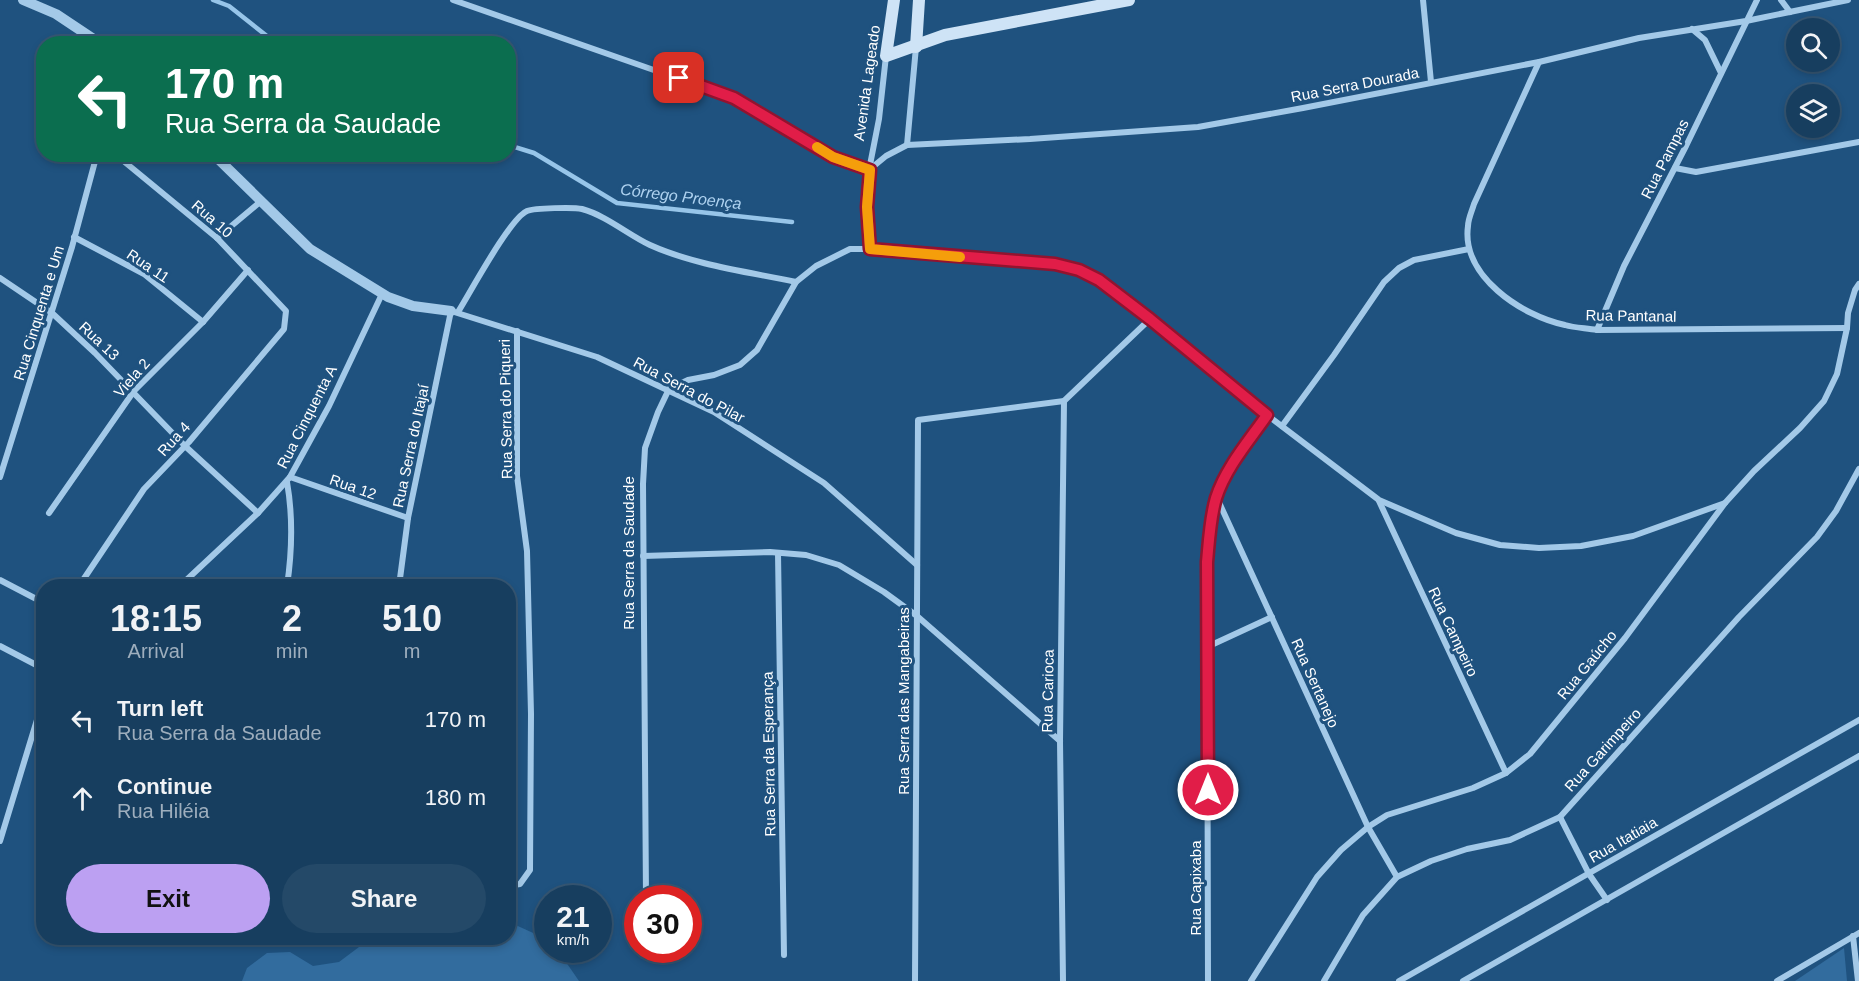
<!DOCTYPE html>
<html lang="en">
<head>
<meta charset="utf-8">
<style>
	body { margin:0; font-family:Helvetica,sans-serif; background:#244968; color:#f1f3f6; height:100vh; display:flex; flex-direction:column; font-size:22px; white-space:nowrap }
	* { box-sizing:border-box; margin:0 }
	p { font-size:20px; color:#9eaebd }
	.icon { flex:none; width:33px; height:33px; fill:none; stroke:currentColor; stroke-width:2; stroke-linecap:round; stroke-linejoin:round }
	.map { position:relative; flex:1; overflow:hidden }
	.side { position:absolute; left:36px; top:579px; width:480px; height:366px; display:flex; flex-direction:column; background:#173e5f; border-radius:24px; box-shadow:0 3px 9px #0003,0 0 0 2px #365774 }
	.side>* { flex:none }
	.guide { position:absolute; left:36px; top:36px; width:480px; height:126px; border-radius:24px; box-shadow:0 3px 9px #0003,0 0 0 2px #365774; background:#0b6e4f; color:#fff; overflow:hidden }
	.fabs { position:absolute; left:1786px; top:18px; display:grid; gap:12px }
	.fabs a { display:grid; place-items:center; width:54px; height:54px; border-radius:50%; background:#173e5f; box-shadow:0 3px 9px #0003,0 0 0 2px #365774; font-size:30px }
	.speed { position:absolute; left:534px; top:885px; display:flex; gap:12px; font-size:30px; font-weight:700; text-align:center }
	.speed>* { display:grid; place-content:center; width:78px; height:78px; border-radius:50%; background:#173e5f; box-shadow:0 3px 9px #0003,0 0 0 2px #365774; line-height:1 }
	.speed small { font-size:15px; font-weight:400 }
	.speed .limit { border:9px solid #d22; background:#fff; color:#111 }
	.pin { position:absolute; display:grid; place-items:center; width:51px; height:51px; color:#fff; margin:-26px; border-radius:12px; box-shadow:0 3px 9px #0006 }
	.me { position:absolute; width:66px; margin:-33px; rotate:0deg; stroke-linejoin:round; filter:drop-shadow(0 0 4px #0008) }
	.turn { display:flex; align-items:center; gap:21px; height:126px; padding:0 30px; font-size:27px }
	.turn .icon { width:78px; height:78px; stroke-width:2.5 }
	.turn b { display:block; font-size:42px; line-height:51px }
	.eta { display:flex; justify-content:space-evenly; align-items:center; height:102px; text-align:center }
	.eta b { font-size:36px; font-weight:600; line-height:42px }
	.button { display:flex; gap:12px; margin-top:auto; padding:12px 30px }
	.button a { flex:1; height:69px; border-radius:36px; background:#bca0f2; color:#111; font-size:24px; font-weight:600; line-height:69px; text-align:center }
	.button a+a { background:#244968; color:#f1f3f6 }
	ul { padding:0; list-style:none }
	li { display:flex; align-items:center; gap:18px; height:78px; padding:0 30px }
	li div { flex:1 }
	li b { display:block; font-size:22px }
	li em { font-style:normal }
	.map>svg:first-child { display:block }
	.green { fill:#326c9e }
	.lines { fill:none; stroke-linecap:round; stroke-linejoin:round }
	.stream { stroke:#97c5e9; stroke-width:4.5 }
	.minor { stroke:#a3c9e8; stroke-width:6 }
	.tertiary { stroke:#a3c9e8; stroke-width:10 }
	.secondary { stroke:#cee3f6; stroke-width:12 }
	.route-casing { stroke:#92132f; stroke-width:15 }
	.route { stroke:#e11d48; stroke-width:10 }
	.slow { stroke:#f59e0b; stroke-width:10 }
	.labels { text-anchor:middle; stroke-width:6; stroke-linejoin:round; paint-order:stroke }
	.street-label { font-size:15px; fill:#fff; stroke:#1f527f }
	.water-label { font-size:16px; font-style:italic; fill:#aed2f0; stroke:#1f527f }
</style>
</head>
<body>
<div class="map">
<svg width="1859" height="981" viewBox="0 0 1859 981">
	<rect width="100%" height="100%" fill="#1f527f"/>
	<!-- green -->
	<g class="green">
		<polygon points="509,922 542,937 547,942 548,950 556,950 559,952 579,981 242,981 247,968 267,953 290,952 313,966 339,962 371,938 508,938"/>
		<polygon points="1844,948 1847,981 1795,981"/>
	</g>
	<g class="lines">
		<!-- stream -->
		<g class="stream">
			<polyline points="213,0 229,6 277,44"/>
			<polyline points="508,145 534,153 617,203 792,222"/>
		</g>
		<!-- minor -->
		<g class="minor">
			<polyline points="453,0 734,98 833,157 869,170"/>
			<polyline points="1423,0 1431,82"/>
			<polyline points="1781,0 1790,12"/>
			<polyline points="1692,29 1705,40 1721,73"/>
			<path d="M1539,62L1474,204C1472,211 1468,219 1468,226C1461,276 1522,316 1565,325C1575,328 1586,328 1597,330L1847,328"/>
			<polyline points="907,145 916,47"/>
			<polyline points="1675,168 1696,172 1859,142"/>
			<polyline points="869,170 886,156 907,145 1030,139 1198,127 1303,108 1539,62 1639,38 1746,21 1848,0"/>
			<polyline points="74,237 144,274 203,322"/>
			<polyline points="217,238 260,202"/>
			<polyline points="870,249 867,207 869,170 879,119 886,56"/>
			<polyline points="0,278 52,313 95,353 185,446 258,513"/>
			<path d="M458,312C470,293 510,218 527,211C535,208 574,207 582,209C607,216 627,234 650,245C694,265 749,272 796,282"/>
			<polyline points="1597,330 1624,266 1686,146 1757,0"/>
			<polyline points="1282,426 1334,355 1384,282 1399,268 1414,260 1469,249"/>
			<polyline points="0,477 72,247 97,154"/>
			<polyline points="290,477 408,518"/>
			<path d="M287,482C293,516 292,552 287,586"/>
			<polyline points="1217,498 1368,827 1397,877"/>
			<polyline points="1379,501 1506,773"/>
			<polyline points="49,513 134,391 203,322 248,270"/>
			<polyline points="778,553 784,955"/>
			<polyline points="643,556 770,552 806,555 839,565 884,592 917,616 1060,741"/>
			<polyline points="0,580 44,603"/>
			<polyline points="79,586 144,489 189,442 284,329 286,311 217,238 115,154"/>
			<polyline points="180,586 258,513 290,477 329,406 382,294"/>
			<polyline points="399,586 408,518 451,311 597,357 714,412 824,483 917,565"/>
			<polyline points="0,646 44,669"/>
			<polyline points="1207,647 1272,617"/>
			<polyline points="1560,817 1589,874 1607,900"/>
			<polyline points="0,841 44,697"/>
			<polyline points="508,886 520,884 530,870 531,714 527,551 517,476 517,331"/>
			<polyline points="646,898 643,484 645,448 658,412 669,389 688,380 714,375 740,365 757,350 796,282 816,266 850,249 870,249 1055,264 1079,270 1099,280 1150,319 1267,415 1379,500 1456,533 1500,545 1539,548 1581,546 1633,536 1725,503"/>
			<polyline points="1853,936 1858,981"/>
			<polyline points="915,981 918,420 1064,401 1150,319"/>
			<polyline points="1063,981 1060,741 1064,401"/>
			<polyline points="1208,981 1207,562 1216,497 1230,468 1267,415"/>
			<polyline points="1251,981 1317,877 1341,850 1368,827 1387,815 1473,788 1506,773 1530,754 1625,638 1725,503 1754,471 1800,428 1824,401 1837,374 1847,328 1848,313 1855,290 1859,284"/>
			<polyline points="1324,981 1363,915 1397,877 1431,861 1467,849 1510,840 1560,817 1739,617 1817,537 1836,511 1859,469"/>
			<polyline points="1399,981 1859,720"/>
			<polyline points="1463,981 1859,756"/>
			<polyline points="1777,981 1859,933"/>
		</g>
		<!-- tertiary -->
		<g class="tertiary">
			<polyline points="23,0 56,14 101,44"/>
			<polyline points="213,154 310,249 388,297 413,306 451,311"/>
		</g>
		<!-- secondary -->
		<g class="secondary">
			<polyline points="894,0 886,56 945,35 1129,0"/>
			<polyline points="916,47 919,0"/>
		</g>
	</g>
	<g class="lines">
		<defs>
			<path id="route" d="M679,78L734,98L833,157L870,170L867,207L870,249L1055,264L1079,270L1099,280L1150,319L1267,415C1249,441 1226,467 1216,498C1210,518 1209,541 1207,562L1208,790"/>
		</defs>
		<!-- route casing -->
		<use href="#route" class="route-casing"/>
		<!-- route -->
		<use href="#route" class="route"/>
		<!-- slow -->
		<polyline class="slow" points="817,147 833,157 870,170 867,207 870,249 960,257"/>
	</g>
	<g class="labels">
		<!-- street labels -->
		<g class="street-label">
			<text transform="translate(867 83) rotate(-82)" y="5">Avenida Lageado</text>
			<text transform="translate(1355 85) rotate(-11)" y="5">Rua Serra Dourada</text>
			<text transform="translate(1665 159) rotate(-63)" y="5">Rua Pampas</text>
			<text transform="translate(212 219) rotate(41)" y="5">Rua 10</text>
			<text transform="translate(148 266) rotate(34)" y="5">Rua 11</text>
			<text transform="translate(39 313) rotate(-73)" y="5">Rua Cinquenta e Um</text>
			<text transform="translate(1631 316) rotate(1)" y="5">Rua Pantanal</text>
			<text transform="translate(99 341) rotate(43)" y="5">Rua 13</text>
			<text transform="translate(132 378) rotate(-49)" y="5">Viela 2</text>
			<text transform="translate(689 390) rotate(28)" y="5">Rua Serra do Pilar</text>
			<text transform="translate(506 409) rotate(-91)" y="5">Rua Serra do Piqueri</text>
			<text transform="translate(307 417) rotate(-63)" y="5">Rua Cinquenta A</text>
			<text transform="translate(174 439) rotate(-48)" y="5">Rua 4</text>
			<text transform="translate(411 446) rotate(-78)" y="5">Rua Serra do Itajaí</text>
			<text transform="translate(353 487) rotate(19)" y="5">Rua 12</text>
			<text transform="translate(629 553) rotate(-90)" y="5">Rua Serra da Saudade</text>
			<text transform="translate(1453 632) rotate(65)" y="5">Rua Campeiro</text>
			<text transform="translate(1587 665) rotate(-51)" y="5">Rua Gaúcho</text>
			<text transform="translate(1315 683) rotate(66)" y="5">Rua Sertanejo</text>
			<text transform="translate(1048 691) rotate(-89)" y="5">Rua Carioca</text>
			<text transform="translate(904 701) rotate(-90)" y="5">Rua Serra das Mangabeiras</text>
			<text transform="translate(1603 750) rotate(-48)" y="5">Rua Garimpeiro</text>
			<text transform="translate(769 754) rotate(-91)" y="5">Rua Serra da Esperança</text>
			<text transform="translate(1623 840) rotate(-30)" y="5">Rua Itatiaia</text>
			<text transform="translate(1196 888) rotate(-90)" y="5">Rua Capixaba</text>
		</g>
		<!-- water labels -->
		<g class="water-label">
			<text transform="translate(681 196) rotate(7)" y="6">Córrego Proença</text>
		</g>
	</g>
</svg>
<div class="fabs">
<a><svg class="icon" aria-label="search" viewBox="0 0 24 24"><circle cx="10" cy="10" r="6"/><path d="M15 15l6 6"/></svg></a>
<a><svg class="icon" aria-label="layers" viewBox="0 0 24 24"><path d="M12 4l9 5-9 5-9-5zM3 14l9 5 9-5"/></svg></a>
</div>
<div class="speed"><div>21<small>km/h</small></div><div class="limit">30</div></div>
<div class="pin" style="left:679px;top:78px;background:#d93025"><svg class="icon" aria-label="arrive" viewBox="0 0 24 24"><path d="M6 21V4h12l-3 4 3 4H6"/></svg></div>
<svg class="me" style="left:1208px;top:790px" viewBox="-20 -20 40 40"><circle r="17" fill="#e11d48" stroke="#fff" stroke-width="3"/><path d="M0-11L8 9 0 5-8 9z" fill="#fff"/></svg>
<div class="guide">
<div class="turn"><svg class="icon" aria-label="left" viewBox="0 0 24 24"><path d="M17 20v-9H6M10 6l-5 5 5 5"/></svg><div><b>170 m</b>Rua Serra da Saudade</div></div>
</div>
<section class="side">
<div class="eta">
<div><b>18:15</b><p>Arrival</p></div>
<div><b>2</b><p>min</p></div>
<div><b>510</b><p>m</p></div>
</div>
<ul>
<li><svg class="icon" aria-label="left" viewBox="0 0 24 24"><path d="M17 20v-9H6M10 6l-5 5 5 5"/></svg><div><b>Turn left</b><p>Rua Serra da Saudade</p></div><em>170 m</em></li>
<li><svg class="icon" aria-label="ahead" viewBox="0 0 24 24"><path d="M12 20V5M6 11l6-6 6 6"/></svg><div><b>Continue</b><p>Rua Hiléia</p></div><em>180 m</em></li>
</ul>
<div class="button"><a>Exit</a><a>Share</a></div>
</section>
</div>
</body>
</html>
